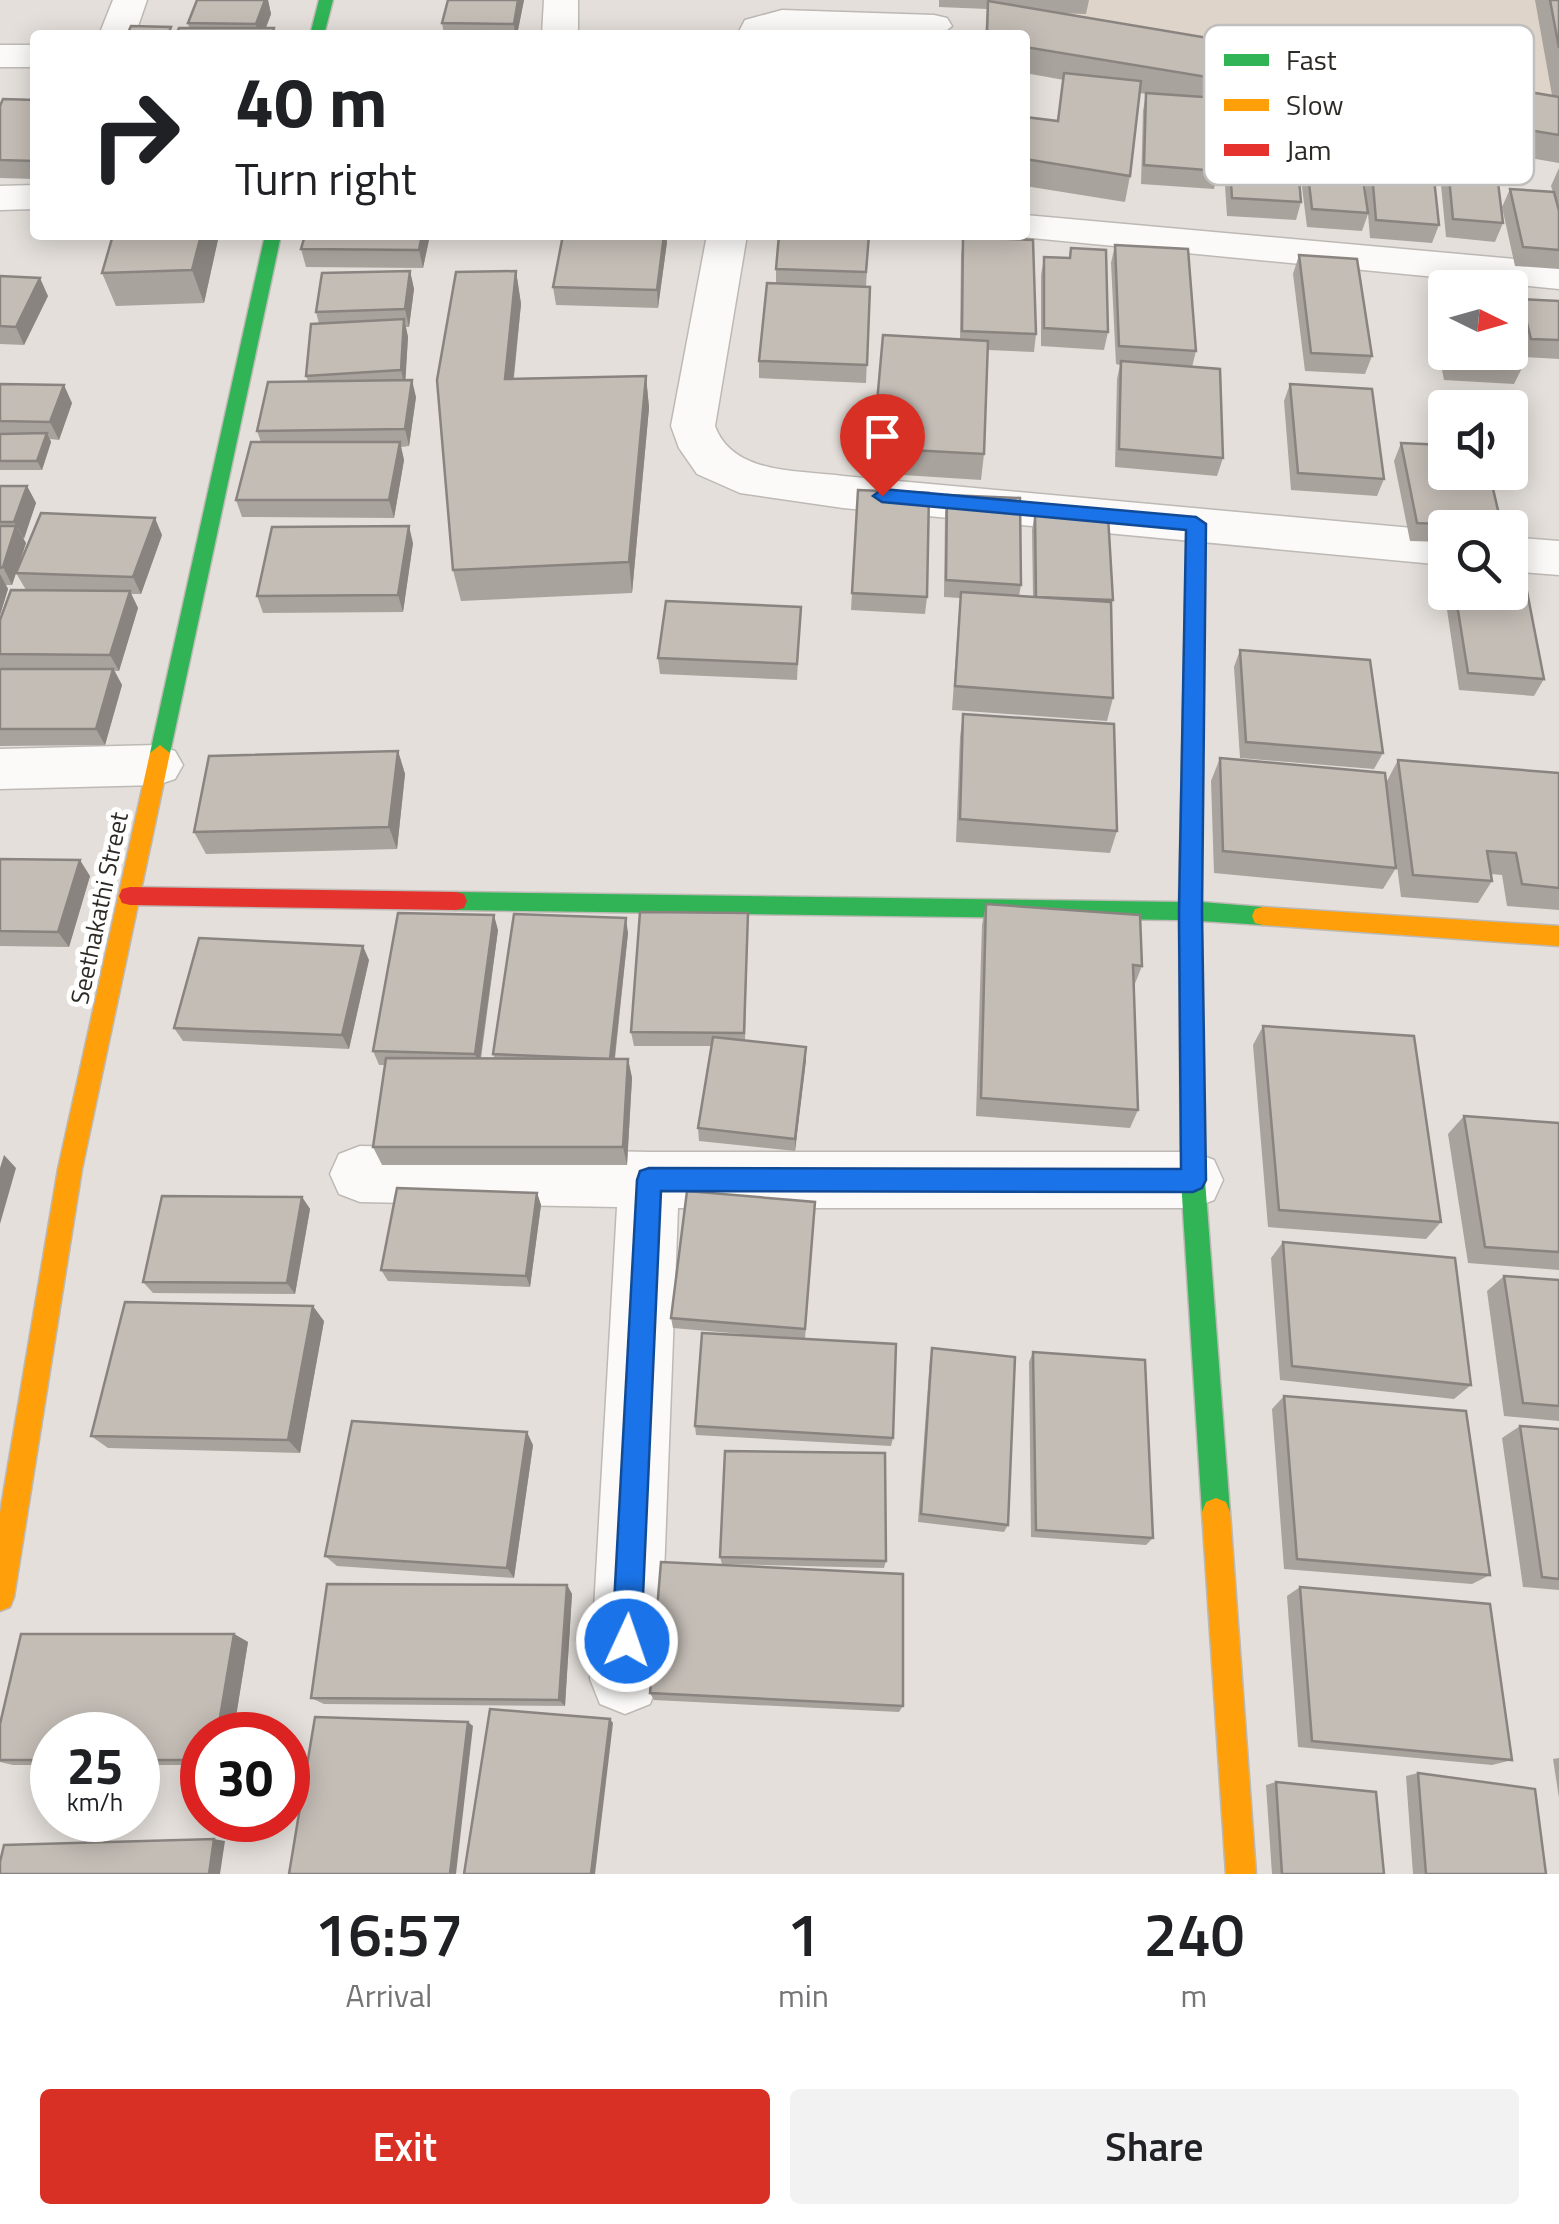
<!DOCTYPE html>
<html lang="en">
<head>
<meta charset="utf-8">
<style>
	body { margin:0; font-family:"Titillium Web",sans-serif; background:#f2f2f2; color:#202124; height:100vh; display:flex; flex-direction:column; font-size:38px; white-space:nowrap }
	* { box-sizing:border-box; margin:0 }
	p { font-size:32px; color:#757577 }
	.icon { flex:none; width:55px; height:55px; fill:none; stroke:currentColor; stroke-width:2; stroke-linecap:round; stroke-linejoin:round }
	.map { position:relative; height:1874px; overflow:hidden }
	.drawer { display:flex; flex-direction:column; background:#fff; flex:1 }
	.drawer>* { flex:none }
	.top-card { position:absolute; left:30px; top:30px; width:1000px; height:210px; border-radius:10px; box-shadow:0 5px 25px #0003; background:#fff; color:#202124; overflow:hidden }
	.needle { width:65px; rotate:95deg }
	.buttons { position:absolute; left:1428px; top:270px; display:grid; gap:20px }
	.buttons a { display:grid; place-items:center; width:100px; height:100px; border-radius:10px; background:#fff; box-shadow:0 5px 25px #0003; font-size:50px }
	.speed { position:absolute; left:30px; top:1712px; display:flex; gap:20px; font-size:50px; font-weight:700; text-align:center }
	.speed>* { display:grid; place-content:center; width:130px; height:130px; border-radius:50%; background:#fff; box-shadow:0 5px 25px #0003; line-height:1 }
	.speed small { font-size:25px; font-weight:400 }
	.speed .limit { border:15px solid #d22; background:#fff; color:#111 }
	.pin { position:absolute; display:grid; place-items:center; width:85px; height:85px; color:#fff; margin:-102px -42px; border-radius:50% 50% 50% 0; rotate:-45deg; box-shadow:0 0 10px #0007 }
	.pin .icon { rotate:45deg }
	.me { position:absolute; width:110px; margin:-55px; rotate:3deg; stroke-linejoin:round; filter:drop-shadow(0 0 8px #0008) }
	.turn { display:flex; align-items:center; gap:35px; height:210px; padding:0 40px; font-size:45px }
	.turn .icon { width:130px; height:130px; stroke-width:2.5 }
	.turn b { display:block; font-size:70px; line-height:85px }
	.eta { display:flex; justify-content:space-evenly; align-items:center; height:170px; text-align:center }
	.eta b { font-size:60px; font-weight:600; line-height:70px }
	.primary-button { display:flex; gap:20px; margin-top:auto; padding:20px 40px }
	.primary-button a { flex:1; height:115px; border-radius:10px; background:#d93025; color:#fff; font-size:40px; font-weight:600; line-height:115px; text-align:center }
	.primary-button a+a { background:#f2f2f2; color:#202124 }
	.map>svg:first-child { display:block }
	.built { fill:#ded4c9 }
	.lines { fill:none; stroke-linecap:round; stroke-linejoin:round }
	.street-casing { stroke:#bdb9b5; stroke-width:3 }
	.fast-casing { stroke:#bdb9b5; stroke-width:3 }
	.slow-casing { stroke:#bdb9b5; stroke-width:3 }
	.jam-casing { stroke:#bdb9b5; stroke-width:3 }
	.street { fill:#fbfaf9; fill-rule:evenodd }
	.fast { fill:#30b455; fill-rule:evenodd }
	.slow { fill:#ff9f0a; fill-rule:evenodd }
	.jam { fill:#e5322d; fill-rule:evenodd }
	.wall { fill:#a9a39d }
	.shaded-wall { fill:#89847f }
	.building { fill:#c4bdb6; stroke:#89847f; stroke-width:2.5 }
	.route { fill:#1a73e8; stroke:#114b97; stroke-width:2.5 }
	.labels { text-anchor:middle; stroke-width:10; stroke-linejoin:round; paint-order:stroke }
	.street-label { font-size:25px; fill:#2d2a26; stroke:#fff }
	.key { fill:#fff; stroke:#c0bfbe; stroke-width:2.5 }
	.key-label { font-size:28px; fill:#2d2a26 }
</style>
</head>
<body>
<div class="map">
<svg width="1559" height="1874" viewBox="0 0 1559 1874">
	<rect width="100%" height="100%" fill="#e4dfda"/>
	<!-- built -->
	<polygon class="built" points="1003,0 1559,0 1559,139 1025,35"/>
	<g class="lines">
		<defs>
			<g id="street">
				<polygon points="113,0 147,0 135,35 99,35"/>
				<polygon points="544,0 578,0 578,35 542,35"/>
				<polygon points="782,10 934,15 947,18 952,26 941,35 784,32 737,35 745,20"/>
				<rect x="0" y="45" width="35" height="22"/>
				<polygon points="35,185 35,209 0,210 0,186"/>
				<polygon points="1025,215 1559,263 1559,289 1011,236 1025,235"/>
				<path d="M707,235H747L715,426C733,475 798,470 843,476L1445,531V565L843,508L740,493L697,474L679,448L671,426Z"/>
				<polygon points="1510,537 1559,541 1559,575 1510,571"/>
				<polygon points="157,745 175,751 183,765 175,779 157,785 0,789 0,749"/>
				<polygon points="360,1146 649,1152 1193,1152 1214,1160 1223,1180 1214,1200 1193,1208 678,1208 660,1679 650,1704 625,1714 600,1704 590,1679 617,1207 360,1202 339,1194 330,1174 339,1154"/>
			</g>
			<g id="fast">
				<polygon points="319,0 333,0 324,35 310,35"/>
				<polygon points="265,235 281,235 170,753 160,761 150,753"/>
				<polygon points="1196,517 1205,524 1201,902 1263,907 1271,909 1274,916 1271,923 1263,925 1201,921 1205,1180 1230,1512 1226,1522 1216,1526 1206,1522 1202,1512 1181,1180 1179,920 456,910 448,908 445,901 448,894 456,892 1179,902 1187,524"/>
			</g>
			<g id="slow">
				<polygon points="160,745 170,753 82,1169 14,1597 10,1607 0,1611 0,1513 58,1169 150,753"/>
				<polygon points="1263,907 1559,926 1559,946 1263,925 1255,923 1252,916 1255,909"/>
				<polygon points="1216,1498 1226,1502 1230,1512 1256,1874 1226,1874 1202,1512 1206,1502"/>
			</g>
			<polygon id="jam" points="130,887 456,892 464,894 467,901 464,908 456,910 130,905 122,903 119,896 122,889"/>
		</defs>
		<!-- street casing -->
		<use href="#street" class="street-casing"/>
		<!-- fast casing -->
		<use href="#fast" class="fast-casing"/>
		<!-- slow casing -->
		<use href="#slow" class="slow-casing"/>
		<!-- jam casing -->
		<use href="#jam" class="jam-casing"/>
		<!-- street -->
		<use href="#street" class="street"/>
		<!-- fast -->
		<use href="#fast" class="fast"/>
		<!-- slow -->
		<use href="#slow" class="slow"/>
		<!-- jam -->
		<use href="#jam" class="jam"/>
	</g>
	<!-- wall -->
	<g class="wall">
		<polygon points="197,0 268,0 271,14 266,28 189,28 188,23"/>
		<polygon points="524,0 517,35 444,35 442,23"/>
		<polygon points="939,0 1089,0 1086,14 1056,13 1552,95 1535,0 1559,0 1559,163 1494,152 1503,223 1495,242 1446,237 1439,164 1446,146 1469,148 1356,129 1367,206 1363,155 1369,137 1439,225 1432,243 1370,238 1368,214 1362,231 1307,227 1296,140 1302,122 1319,123 1293,118 1301,202 1296,220 1227,216 1221,125 1226,107 1218,106 1218,171 1214,189 1141,184 1143,111 1146,94 1140,93 1130,176 1125,202 1025,186 1025,117 1057,121 1064,80 1025,73 1025,35 985,35 987,9 939,7"/>
		<polygon points="35,100 35,179 0,178 0,106"/>
		<polygon points="1559,168 1559,269 1515,266 1502,207 1510,189 1553,192 1551,186"/>
		<polygon points="113,235 219,235 204,303 116,306 102,273"/>
		<polygon points="430,235 423,268 306,267 301,249"/>
		<polygon points="869,235 866,287 870,287 866,383 759,378 759,361 776,283 776,269"/>
		<polygon points="963,237 1036,334 1034,352 988,350 984,454 981,480 872,473 873,448 960,340 961,256"/>
		<polygon points="667,242 658,308 556,305 553,287"/>
		<polygon points="1115,245 1196,351 1192,367 1223,458 1217,476 1115,467 1117,379 1120,365 1116,364 1111,263"/>
		<polygon points="1071,248 1108,332 1104,350 1041,346 1041,275 1044,257 1069,258"/>
		<polygon points="1299,255 1372,356 1365,374 1305,371 1293,274"/>
		<polygon points="410,271 414,289 409,327 406,327 408,337 405,380 416,397 409,446 401,447 404,460 394,518 242,517 236,500 261,442 257,431 308,381 306,376 319,324 316,312"/>
		<polygon points="516,271 521,304 514,378 646,376 649,408 632,593 461,601 453,570"/>
		<polygon points="0,276 48,296 24,345 0,344"/>
		<polygon points="1435,281 1445,288 1445,352 1510,352 1523,366 1514,384 1444,380 1428,299"/>
		<polygon points="1521,299 1559,301 1559,359 1522,357 1513,317"/>
		<polygon points="0,384 72,403 59,440 50,439 51,442 42,470 0,470"/>
		<polygon points="1290,384 1384,479 1377,496 1291,490 1284,401"/>
		<polygon points="1401,443 1502,527 1445,528 1445,542 1410,541 1394,461"/>
		<polygon points="0,486 27,486 36,503 23,539 26,543 12,585 6,585 8,589 0,615"/>
		<polygon points="858,490 927,597 925,614 851,610"/>
		<polygon points="947,495 1021,585 1019,596 1033,597 1032,530 1035,513 1113,600 1111,605 1113,698 1107,721 952,710 960,598 944,597 945,513"/>
		<polygon points="162,535 141,594 131,594 138,608 119,671 115,671 122,685 105,745 0,746 0,620 26,590 16,573"/>
		<polygon points="413,543 403,612 263,613 257,596"/>
		<polygon points="1445,578 1445,592 1510,592 1544,679 1534,696 1459,690 1443,583"/>
		<polygon points="800,624 797,680 660,674 658,658"/>
		<polygon points="1240,650 1383,753 1374,769 1240,758 1234,667"/>
		<polygon points="963,714 1117,831 1110,853 956,842 960,737"/>
		<polygon points="398,751 405,774 397,849 206,854 194,832"/>
		<polygon points="1220,758 1386,783 1398,760 1559,773 1559,910 1507,906 1502,875 1491,874 1492,881 1478,903 1401,897 1387,788 1396,868 1383,889 1214,873 1211,781"/>
		<polygon points="0,859 90,876 69,947 0,946"/>
		<polygon points="986,904 1142,966 1134,986 1138,1110 1130,1128 976,1116 982,925"/>
		<polygon points="748,913 745,1041 806,1047 795,1151 699,1141 698,1128 711,1046 634,1046 631,1032"/>
		<polygon points="498,930 481,1059 495,1059 493,1054 628,933 615,1059 628,1059 632,1078 627,1165 382,1165 373,1147 385,1065 379,1065 373,1051"/>
		<polygon points="369,960 349,1049 183,1041 174,1028"/>
		<polygon points="1263,1026 1441,1222 1426,1239 1268,1227 1253,1045"/>
		<polygon points="1464,1116 1559,1123 1559,1270 1468,1263 1448,1134"/>
		<polygon points="537,1193 541,1205 530,1287 388,1281 381,1270"/>
		<polygon points="302,1197 310,1209 295,1294 153,1293 143,1282"/>
		<polygon points="815,1202 805,1339 893,1438 891,1446 696,1435 695,1426 764,1336 673,1328 671,1318"/>
		<polygon points="1283,1242 1471,1385 1454,1399 1280,1380 1271,1258"/>
		<polygon points="1504,1276 1559,1280 1559,1421 1504,1416 1487,1291"/>
		<polygon points="324,1321 300,1453 108,1448 91,1436"/>
		<polygon points="932,1348 1008,1525 1004,1532 918,1522 930,1358"/>
		<polygon points="1033,1352 1153,1538 1146,1545 1031,1537 1029,1362"/>
		<polygon points="1284,1396 1490,1575 1472,1584 1284,1569 1272,1409"/>
		<polygon points="1520,1426 1559,1429 1559,1590 1523,1587 1502,1438"/>
		<polygon points="533,1445 514,1578 337,1566 325,1556"/>
		<polygon points="720,1557 886,1561 884,1568 722,1564"/>
		<polygon points="567,1585 572,1594 565,1706 324,1704 311,1698"/>
		<polygon points="1300,1587 1512,1760 1492,1765 1298,1747 1287,1596"/>
		<polygon points="234,1634 248,1642 233,1735 202,1735 202,1765 138,1765 138,1735 52,1735 52,1765 13,1765 0,1762 0,1724"/>
		<polygon points="650,1693 903,1706 899,1712 654,1700"/>
		<polygon points="1559,1758 1559,1798 1553,1759"/>
		<polygon points="1418,1773 1546,1874 1413,1874 1406,1776"/>
		<polygon points="1276,1782 1384,1874 1272,1874 1266,1785"/>
	</g>
	<!-- shaded-wall -->
	<g class="shaded-wall">
		<polygon points="265,0 268,0 271,14 263,35 258,35 256,24"/>
		<polygon points="518,0 524,0 517,35 515,35 514,24"/>
		<polygon points="201,235 219,235 204,303 192,270"/>
		<polygon points="422,235 430,235 423,268 419,250"/>
		<polygon points="664,235 666,235 667,242 658,308 657,290"/>
		<polygon points="410,271 414,289 409,327 405,309"/>
		<polygon points="516,271 521,304 510,411 505,379"/>
		<polygon points="40,278 48,296 24,345 16,327"/>
		<polygon points="404,319 408,337 405,388 401,370"/>
		<polygon points="646,376 649,408 632,593 629,562"/>
		<polygon points="412,380 416,397 409,446 405,429"/>
		<polygon points="64,385 72,403 59,440 50,422"/>
		<polygon points="47,433 51,442 42,470 37,461"/>
		<polygon points="400,442 404,460 394,518 389,500"/>
		<polygon points="27,486 36,503 24,539 14,522"/>
		<polygon points="155,518 162,535 141,594 133,577"/>
		<polygon points="16,526 26,543 12,585 3,567"/>
		<polygon points="409,526 413,543 403,612 398,595"/>
		<polygon points="0,574 8,589 0,615"/>
		<polygon points="130,591 138,608 119,671 110,655"/>
		<polygon points="113,669 122,685 105,745 96,729"/>
		<polygon points="398,751 405,774 397,849 389,827"/>
		<polygon points="80,860 90,876 69,947 58,932"/>
		<polygon points="494,915 498,930 479,1067 475,1054"/>
		<polygon points="626,918 628,933 613,1072 610,1059"/>
		<polygon points="363,946 369,960 349,1049 342,1035"/>
		<polygon points="806,1047 806,1061 795,1151 795,1139"/>
		<polygon points="628,1059 632,1078 627,1165 623,1147"/>
		<polygon points="4,1155 16,1168 0,1224 0,1168"/>
		<polygon points="537,1193 541,1205 530,1287 526,1276"/>
		<polygon points="302,1197 310,1209 295,1294 287,1283"/>
		<polygon points="313,1306 324,1321 300,1453 288,1440"/>
		<polygon points="527,1432 533,1445 514,1578 507,1568"/>
		<polygon points="567,1585 572,1594 565,1706 559,1700"/>
		<polygon points="234,1634 248,1642 233,1735 217,1735"/>
		<polygon points="610,1719 613,1723 595,1874 591,1874"/>
		<polygon points="468,1722 473,1726 456,1874 450,1874"/>
		<polygon points="214,1839 225,1841 220,1874 209,1874"/>
	</g>
	<!-- building -->
	<g class="building">
		<polygon points="197,0 265,0 256,24 188,23"/>
		<polygon points="448,0 518,0 514,24 442,23"/>
		<polygon points="1550,0 1559,0 1559,48"/>
		<polygon points="988,1 1559,97 1559,135 1025,47 1025,35 987,35"/>
		<polygon points="131,26 171,27 168,35 127,35"/>
		<polygon points="179,28 274,28 272,35 176,35"/>
		<polygon points="1064,73 1141,81 1130,176 1025,159 1025,117 1058,121"/>
		<polygon points="1146,93 1217,98 1218,171 1144,165"/>
		<polygon points="3,99 35,100 35,161 0,160 0,106"/>
		<polygon points="1226,107 1293,111 1301,202 1232,198"/>
		<polygon points="1302,122 1355,125 1368,213 1312,209"/>
		<polygon points="1369,137 1430,141 1439,225 1376,220"/>
		<polygon points="1446,146 1494,150 1503,223 1453,219"/>
		<polygon points="1510,189 1554,192 1559,211 1559,250 1523,247"/>
		<polygon points="113,235 201,235 192,270 102,273"/>
		<polygon points="305,235 422,235 419,250 301,249"/>
		<polygon points="563,235 664,235 657,290 553,287"/>
		<polygon points="779,235 869,235 866,272 776,269"/>
		<polygon points="963,237 1033,240 1036,334 962,331"/>
		<polygon points="1115,245 1188,249 1196,351 1119,346"/>
		<polygon points="1071,248 1106,250 1108,332 1044,328 1044,257 1070,258"/>
		<polygon points="1299,255 1357,259 1372,356 1311,353"/>
		<polygon points="410,271 405,309 316,312 322,273"/>
		<polygon points="516,271 505,379 646,376 629,562 453,570 437,380 456,272"/>
		<polygon points="0,276 40,278 16,327 0,326"/>
		<polygon points="1435,281 1503,285 1503,288 1445,288 1445,330"/>
		<polygon points="767,283 870,287 867,365 759,361"/>
		<polygon points="1521,299 1559,301 1559,340 1531,339"/>
		<polygon points="1510,314 1523,366 1452,362 1450,352 1510,352"/>
		<polygon points="404,319 401,370 306,376 311,324"/>
		<polygon points="883,335 988,341 984,454 873,448"/>
		<polygon points="1121,361 1220,369 1223,458 1119,449"/>
		<polygon points="412,380 405,429 257,431 268,382"/>
		<polygon points="0,384 64,385 50,422 0,421"/>
		<polygon points="1290,384 1372,389 1384,479 1298,473"/>
		<polygon points="47,433 37,461 0,461 0,434"/>
		<polygon points="251,442 400,442 389,500 236,500"/>
		<polygon points="1401,443 1445,445 1445,472 1489,472 1502,527 1417,523"/>
		<polygon points="0,486 27,486 14,522 0,522"/>
		<polygon points="858,490 929,493 927,597 852,593"/>
		<polygon points="947,495 1020,498 1021,585 946,580"/>
		<polygon points="41,513 155,518 133,577 16,573"/>
		<polygon points="1035,513 1108,516 1113,600 1036,597"/>
		<polygon points="0,526 16,526 3,567 0,568"/>
		<polygon points="409,526 398,595 257,596 272,527"/>
		<polygon points="1510,570 1523,571 1544,679 1468,673 1455,592 1510,592"/>
		<polygon points="11,590 130,591 110,655 0,654 0,620"/>
		<polygon points="961,592 1111,602 1113,698 955,686"/>
		<polygon points="666,601 801,607 797,664 658,658"/>
		<polygon points="1240,650 1370,660 1383,753 1246,742"/>
		<polygon points="0,669 113,669 96,729 0,729"/>
		<polygon points="963,714 1114,724 1117,831 960,819"/>
		<polygon points="398,751 389,827 194,832 209,756"/>
		<polygon points="1220,758 1385,773 1396,868 1223,851"/>
		<polygon points="1398,760 1559,773 1559,888 1522,884 1516,853 1487,851 1492,881 1413,875"/>
		<polygon points="0,859 80,860 58,932 0,931"/>
		<polygon points="986,904 1140,915 1142,966 1133,965 1138,1110 981,1098"/>
		<polygon points="640,912 748,913 744,1033 631,1032"/>
		<polygon points="398,913 494,915 475,1054 373,1051"/>
		<polygon points="514,914 626,918 610,1059 493,1054"/>
		<polygon points="199,938 363,946 342,1035 174,1028"/>
		<polygon points="1263,1026 1414,1036 1441,1222 1279,1210"/>
		<polygon points="713,1037 806,1047 795,1139 698,1128"/>
		<polygon points="386,1058 628,1059 623,1147 373,1147"/>
		<polygon points="1464,1116 1559,1123 1559,1252 1485,1247"/>
		<polygon points="397,1188 537,1193 526,1276 381,1270"/>
		<polygon points="687,1191 815,1202 805,1329 671,1318"/>
		<polygon points="162,1196 302,1197 287,1283 143,1282"/>
		<polygon points="1283,1242 1455,1258 1471,1385 1292,1366"/>
		<polygon points="1504,1276 1559,1280 1559,1406 1523,1403"/>
		<polygon points="125,1302 313,1306 288,1440 91,1436"/>
		<polygon points="702,1333 896,1344 893,1438 695,1426"/>
		<polygon points="932,1348 1015,1357 1008,1525 921,1514"/>
		<polygon points="1033,1352 1145,1360 1153,1538 1036,1530"/>
		<polygon points="1284,1396 1466,1411 1490,1575 1297,1559"/>
		<polygon points="352,1421 527,1432 507,1568 325,1556"/>
		<polygon points="1520,1426 1559,1429 1559,1579 1542,1577"/>
		<polygon points="725,1451 885,1453 886,1561 720,1557"/>
		<polygon points="661,1562 903,1574 903,1706 650,1693"/>
		<polygon points="327,1584 567,1585 559,1700 311,1698"/>
		<polygon points="1300,1587 1490,1604 1512,1760 1312,1741"/>
		<polygon points="21,1634 234,1634 217,1735 202,1735 202,1760 138,1760 138,1735 52,1735 52,1760 0,1760 0,1724"/>
		<polygon points="490,1709 610,1719 591,1874 464,1874"/>
		<polygon points="315,1717 468,1722 450,1874 289,1874"/>
		<polygon points="1418,1773 1535,1789 1546,1874 1426,1874"/>
		<polygon points="1276,1782 1376,1792 1384,1874 1282,1874"/>
		<polygon points="214,1839 209,1874 0,1874 0,1862 4,1845"/>
	</g>
	<!-- route -->
	<polygon class="route" points="882,489 1196,517 1206,524 1202,911 1206,1180 1202,1188 1193,1192 661,1191 641,1641 637,1651 627,1655 617,1651 612,1641 637,1180 640,1171 649,1168 1181,1169 1179,911 1186,530 882,502 873,496"/>
	<g class="labels">
		<!-- street labels -->
		<g class="street-label">
			<text transform="translate(99 908) rotate(-78)" y="9">Seethakathi Street</text>
		</g>
	</g>
	<!-- legend -->
	<rect x="1204" y="25" width="330" height="160" rx="15" class="key"/>
	<rect x="1224" y="54" width="45" height="12" fill="#30b455"/>
	<rect x="1224" y="99" width="45" height="12" fill="#ff9f0a"/>
	<rect x="1224" y="144" width="45" height="12" fill="#e5322d"/>
	<g class="key-label">
		<text x="1286" y="70">Fast</text>
		<text x="1286" y="115">Slow</text>
		<text x="1286" y="160">Jam</text>
	</g>
</svg>
<div class="buttons">
<a><svg class="needle" viewBox="-14 -14 28 28"><path d="M0-13l5 13h-10z" fill="#e53935"/><path d="M0 13l5-13h-10z" fill="#757577"/></svg></a>
<a><svg class="icon" aria-label="sound" viewBox="0 0 24 24"><path d="M4 9h4l5-4v14l-5-4H4zM17 9q2 3 0 6"/></svg></a>
<a><svg class="icon" aria-label="search" viewBox="0 0 24 24"><circle cx="10" cy="10" r="6"/><path d="M15 15l6 6"/></svg></a>
</div>
<div class="speed"><div>25<small>km/h</small></div><div class="limit">30</div></div>
<div class="pin" style="left:882px;top:496px;background:#d93025"><svg class="icon" aria-label="arrive" viewBox="0 0 24 24"><path d="M6 21V4h12l-3 4 3 4H6"/></svg></div>
<svg class="me" style="left:627px;top:1641px" viewBox="-20 -20 40 40"><circle r="17" fill="#1a73e8" stroke="#fff" stroke-width="3"/><path d="M0-11L8 9 0 5-8 9z" fill="#fff"/></svg>
<div class="top-card">
<div class="turn"><svg class="icon" aria-label="right" viewBox="0 0 24 24"><path d="M7 20v-9h11M14 6l5 5-5 5"/></svg><div><b>40 m</b>Turn right</div></div>
</div>
</div>
<section class="drawer">
<div class="eta">
<div><b>16:57</b><p>Arrival</p></div>
<div><b>1</b><p>min</p></div>
<div><b>240</b><p>m</p></div>
</div>
<div class="primary-button"><a>Exit</a><a>Share</a></div>
</section>
</body>
</html>
